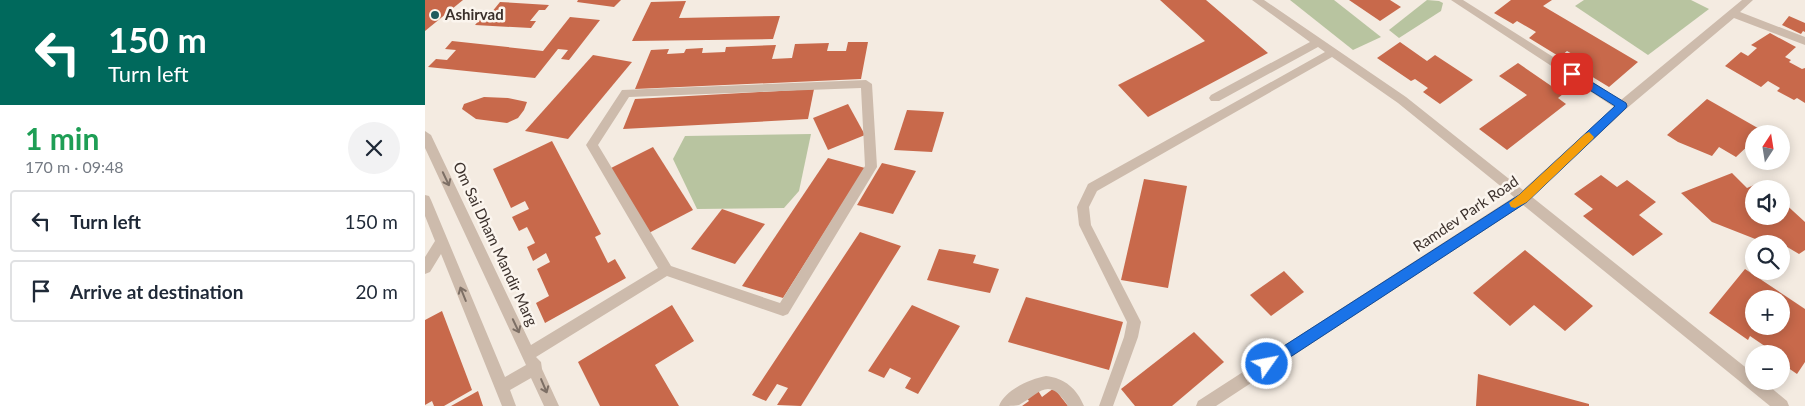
<!DOCTYPE html>
<html lang="en">
<head>
<meta charset="utf-8">
<style>
	body { margin:0; font-family:Lato,sans-serif; background:#f2f2f3; color:#1f2937; height:100vh; display:flex; flex-direction:column; font-size:19px; white-space:nowrap }
	* { box-sizing:border-box; margin:0 }
	p { font-size:16px; color:#747a83 }
	.icon { flex:none; width:28px; height:28px; fill:none; stroke:currentColor; stroke-width:2; stroke-linecap:round; stroke-linejoin:round }
	.map { position:relative; flex:1; overflow:hidden }
	.drawer { display:flex; flex-direction:column; background:#fff; width:425px }
	.drawer>* { flex:none }
	.guide { background:#00695c; color:#fff; overflow:hidden }
	.needle { width:32px; rotate:12deg }
	.controls { position:absolute; left:1320px; top:125px; display:grid; gap:10px }
	.controls a { display:grid; place-items:center; width:45px; height:45px; border-radius:50%; background:#fff; box-shadow:0 2px 12px #0003; font-size:25px }
	.pin { position:absolute; display:grid; place-items:center; width:42px; height:42px; color:#fff; margin:-21px; border-radius:10px; box-shadow:0 2px 8px #0006 }
	.me { position:absolute; width:55px; margin:-28px; rotate:57deg; stroke-linejoin:round; filter:drop-shadow(0 0 4px #0008) }
	.turn { display:flex; align-items:center; gap:18px; height:105px; padding:0 25px; font-size:22px }
	.turn .icon { width:65px; height:65px; stroke-width:2.5 }
	.turn b { display:block; font-size:35px; line-height:42px }
	.round { display:grid; place-items:center; flex:none; width:52px; height:52px; border-radius:26px; background:#f2f2f3 }
	.summary { display:flex; align-items:center; justify-content:space-between; height:85px; padding:0 25px }
	h1 { font-size:30px; font-weight:700; line-height:38px; color:#1e9e55 }
	ul { padding:0; list-style:none }
	li { display:flex; align-items:center; gap:15px; height:62px; margin:0 10px 8px; padding:0 15px; border:2px solid #e0e1e3; border-radius:5px }
	li div { flex:1 }
	li b { display:block; font-size:19px }
	li em { font-style:normal }
	main { display:flex; flex:1; min-height:0 }
	.map>svg:first-child { display:block }
	.green { fill:#b8c4a0 }
	.building { fill:#c8694b; fill-rule:evenodd }
	.lines { fill:none; stroke-linecap:round; stroke-linejoin:round }
	.minor { fill:#cdbbac; fill-rule:evenodd }
	.oneway { stroke:#7d6f65 }
	.route { fill:#1a73e8; stroke:#114b97 }
	.slow { fill:#f59e0b }
	.poi-dot { fill:#1f5a5e; stroke:#fbf5ee; stroke-width:2 }
	.labels { text-anchor:middle; stroke-width:5; stroke-linejoin:round; paint-order:stroke }
	.poi-label { font-size:15px; font-weight:bold; fill:#3b302b; stroke:#fbf5ee; text-anchor:start }
	.street-label { font-size:15px; fill:#3b302b; stroke:#fbf5ee }
</style>
</head>
<body>
<main>
<section class="drawer">
<div class="guide">
<div class="turn"><svg class="icon" aria-label="left" viewBox="0 0 24 24"><path d="M17 20v-9H6M10 6l-5 5 5 5"/></svg><div><b>150 m</b>Turn left</div></div>
</div>
<div class="summary"><div><h1>1 min</h1><p>170 m · 09:48</p></div><a class="round"><svg class="icon" aria-label="close" viewBox="0 0 24 24"><path d="M6 6l12 12M18 6L6 18"/></svg></a></div>
<ul>
<li><svg class="icon" aria-label="left" viewBox="0 0 24 24"><path d="M17 20v-9H6M10 6l-5 5 5 5"/></svg><div><b>Turn left</b></div><em>150 m</em></li>
<li><svg class="icon" aria-label="arrive" viewBox="0 0 24 24"><path d="M6 21V4h12l-3 4 3 4H6"/></svg><div><b>Arrive at destination</b></div><em>20 m</em></li>
</ul>
</section>
<div class="map">
<svg width="1380" height="406" viewBox="0 0 1380 406">
	<rect width="100%" height="100%" fill="#f4ebe1"/>
	<!-- green -->
	<g class="green">
		<polygon points="865,0 909,0 956,37 928,50"/>
		<polygon points="1002,0 1014,1 1018,3 1016,11 974,38 964,30"/>
		<polygon points="1159,0 1266,0 1284,9 1223,55 1150,6"/>
		<polygon points="386,134 374,191 359,208 272,209 248,159 260,136"/>
	</g>
	<!-- building -->
	<g class="building">
		<polygon points="0,0 38,0 0,31"/>
		<polygon points="153,0 196,0 189,7 152,2"/>
		<polygon points="735,0 781,0 843,53 723,117 693,85 780,41"/>
		<polygon points="924,0 965,0 976,7 955,21"/>
		<polygon points="1086,0 1127,0 1118,6 1213,62 1184,87 1156,70 1164,64 1142,51 1135,57 1104,38 1111,32 1092,21 1088,24 1069,13"/>
		<polygon points="261,1 254,18 355,16 348,39 207,41 226,2"/>
		<polygon points="75,2 124,5 120,10 114,10 105,21 111,21 106,28 50,25 57,17 62,18"/>
		<polygon points="1364,16 1380,23 1380,32 1378,31 1376,34 1357,25"/>
		<polygon points="145,17 175,20 144,60 136,59 143,50 133,49 110,78 3,67 11,59 22,60 31,50 20,49 27,41 118,51"/>
		<polygon points="1345,33 1371,47 1360,57 1366,60 1364,62 1377,69 1380,68 1380,103 1372,98 1369,100 1352,91 1355,88 1343,81 1336,87 1300,66 1316,52 1323,56 1332,48 1326,45"/>
		<polygon points="423,42 443,42 436,79 210,89 226,50 244,49 242,54 259,53 261,49 278,48 277,53 300,52 301,47 351,45 347,59 367,58 370,44 404,43 402,51 421,51"/>
		<polygon points="975,42 1002,61 1010,55 1048,80 1015,104 998,92 1003,88 990,79 986,81 952,58"/>
		<polygon points="168,55 207,62 143,139 100,131"/>
		<polygon points="1093,63 1138,94 1133,98 1141,104 1082,150 1054,129 1102,95 1074,76"/>
		<polygon points="389,89 383,119 198,129 210,99"/>
		<polygon points="59,97 83,98 102,102 99,110 93,118 82,123 51,119 37,109 39,104"/>
		<polygon points="1282,99 1338,131 1335,134 1329,134 1329,140 1311,157 1294,147 1287,156 1253,142 1242,135"/>
		<polygon points="423,104 440,135 403,150 388,118"/>
		<polygon points="482,110 519,112 507,152 469,150"/>
		<polygon points="127,141 176,234 170,237 183,263 190,259 201,278 120,323 111,303 124,296 112,269 125,262 121,253 108,261 102,247 110,243 102,227 94,231 87,217 104,209 100,201 86,208 68,169"/>
		<polygon points="228,147 268,210 222,234 184,169"/>
		<polygon points="403,158 440,168 358,298 317,286"/>
		<polygon points="457,163 491,171 468,214 432,205"/>
		<polygon points="1307,173 1322,188 1336,182 1343,189 1329,189 1329,216 1356,216 1356,200 1380,222 1380,250 1374,254 1352,241 1343,244 1287,222 1256,193"/>
		<polygon points="1176,175 1192,187 1202,180 1231,202 1214,215 1238,234 1208,256 1158,216 1168,209 1149,194"/>
		<polygon points="719,179 762,186 743,288 696,280"/>
		<polygon points="297,209 340,224 310,264 266,249"/>
		<polygon points="435,232 476,246 376,406 352,405 363,388 352,384 341,401 327,395"/>
		<polygon points="514,249 551,255 548,263 574,269 565,293 502,280"/>
		<polygon points="1100,250 1168,306 1140,331 1109,305 1085,326 1048,293"/>
		<path d="M1320,269L1380,309V362L1372,374L1356,363V354H1345L1347,351L1325,336L1323,340L1284,313ZM1329,299H1356V326H1329Z"/>
		<polygon points="859,271 879,292 846,316 825,295"/>
		<polygon points="601,297 698,322 684,370 583,342"/>
		<polygon points="247,305 269,341 230,365 254,406 175,406 153,362"/>
		<polygon points="487,305 535,326 493,394 480,388 486,378 465,368 459,378 443,371"/>
		<polygon points="17,311 47,390 19,406 9,406 7,401 0,405 0,320"/>
		<polygon points="769,332 799,362 747,406 710,406 696,389"/>
		<polygon points="1053,374 1164,404 1164,406 1051,406"/>
		<polygon points="629,388 643,406 597,406 604,401 601,397 612,389 617,397"/>
		<polygon points="53,391 58,406 26,406"/>
	</g>
	<g class="lines">
		<!-- minor -->
		<g class="minor">
			<polygon points="827,0 839,0 981,97 1098,190 1189,107 1026,0 1038,0 1196,100 1317,0 1328,0 1315,12 1380,37 1380,45 1309,18 1201,109 1107,197 1329,374 1329,381 1338,381 1362,401 1364,406 1345,406 1098,205 791,406 771,406 773,401 1089,197 973,103 907,57 672,191 664,207 666,225 716,322 713,337 688,406 674,406 699,337 702,322 654,225 652,207 663,184 900,52 893,47 794,101 786,101 784,98 786,95 885,42"/>
			<path d="M441,80L447,84L452,167L363,314L358,316L242,276L111,357L116,362L117,369L134,406H119L106,378L85,390L91,406H77L16,254L5,272L0,274V257L10,241L0,216V195L4,196L6,200L80,377L101,365L0,148V131L6,135L106,345L233,268L161,145L197,90ZM436,88L440,166L355,303L246,266L173,145L204,97Z"/>
			<path d="M621,376C640,378 652,389 659,406H643C623,375 615,394 594,405C589,406 579,406 574,406C580,390 605,379 621,376Z"/>
		</g>
	</g>
	<!-- one-way arrows -->
	<defs><path id="oneway-shaft" d="M-6 0H5M1.5-3L5.5 0L1.5 3" fill="none" stroke-width="1.6" stroke-linecap="round" stroke-linejoin="round" transform="scale(1.25)"/></defs>
	<g class="oneway">
		<use href="#oneway-shaft" transform="translate(21 179) rotate(65)"/>
		<use href="#oneway-shaft" transform="translate(38 294) rotate(-112)"/>
		<use href="#oneway-shaft" transform="translate(91 326) rotate(65)"/>
		<use href="#oneway-shaft" transform="translate(119 386) rotate(67)"/>
	</g>
	<!-- route -->
	<polygon class="route" points="1147,70 1201,103 1202,106 1201,108 1102,202 847,369 842,371 837,369 835,364 837,360 1094,195 1190,106 1144,77 1144,71"/>
	<!-- slow -->
	<polygon class="slow" points="1164,132 1169,137 1168,139 1102,202 1090,208 1086,207 1084,203 1094,195 1160,134"/>
	<!-- markers -->
	<circle class="poi-dot" cx="10" cy="15" r="5"/>
	<g class="labels">
		<!-- poi labels -->
		<g class="poi-label">
			<text x="20" y="20">Ashirvad</text>
		</g>
		<!-- street labels -->
		<g class="street-label">
			<text transform="translate(1041 214) rotate(-34)" y="5">Ramdev Park Road</text>
			<text transform="translate(70 244) rotate(65)" y="5">Om Sai Dham Mandir Marg</text>
		</g>
	</g>
</svg>
<div class="controls">
<a><svg class="needle" viewBox="-14 -14 28 28"><path d="M0-13l5 13h-10z" fill="#e53935"/><path d="M0 13l5-13h-10z" fill="#747a83"/></svg></a>
<a><svg class="icon" aria-label="sound" viewBox="0 0 24 24"><path d="M4 9h4l5-4v14l-5-4H4zM17 9q2 3 0 6"/></svg></a>
<a><svg class="icon" aria-label="search" viewBox="0 0 24 24"><circle cx="10" cy="10" r="6"/><path d="M15 15l6 6"/></svg></a>
<a>+</a>
<a>−</a>
</div>
<div class="pin" style="left:1147px;top:74px;background:#d93025"><svg class="icon" aria-label="arrive" viewBox="0 0 24 24"><path d="M6 21V4h12l-3 4 3 4H6"/></svg></div>
<svg class="me" style="left:842px;top:364px" viewBox="-20 -20 40 40"><circle r="17" fill="#1a73e8" stroke="#fff" stroke-width="3"/><path d="M0-11L8 9 0 5-8 9z" fill="#fff"/></svg>
</div>
</main>
</body>
</html>
